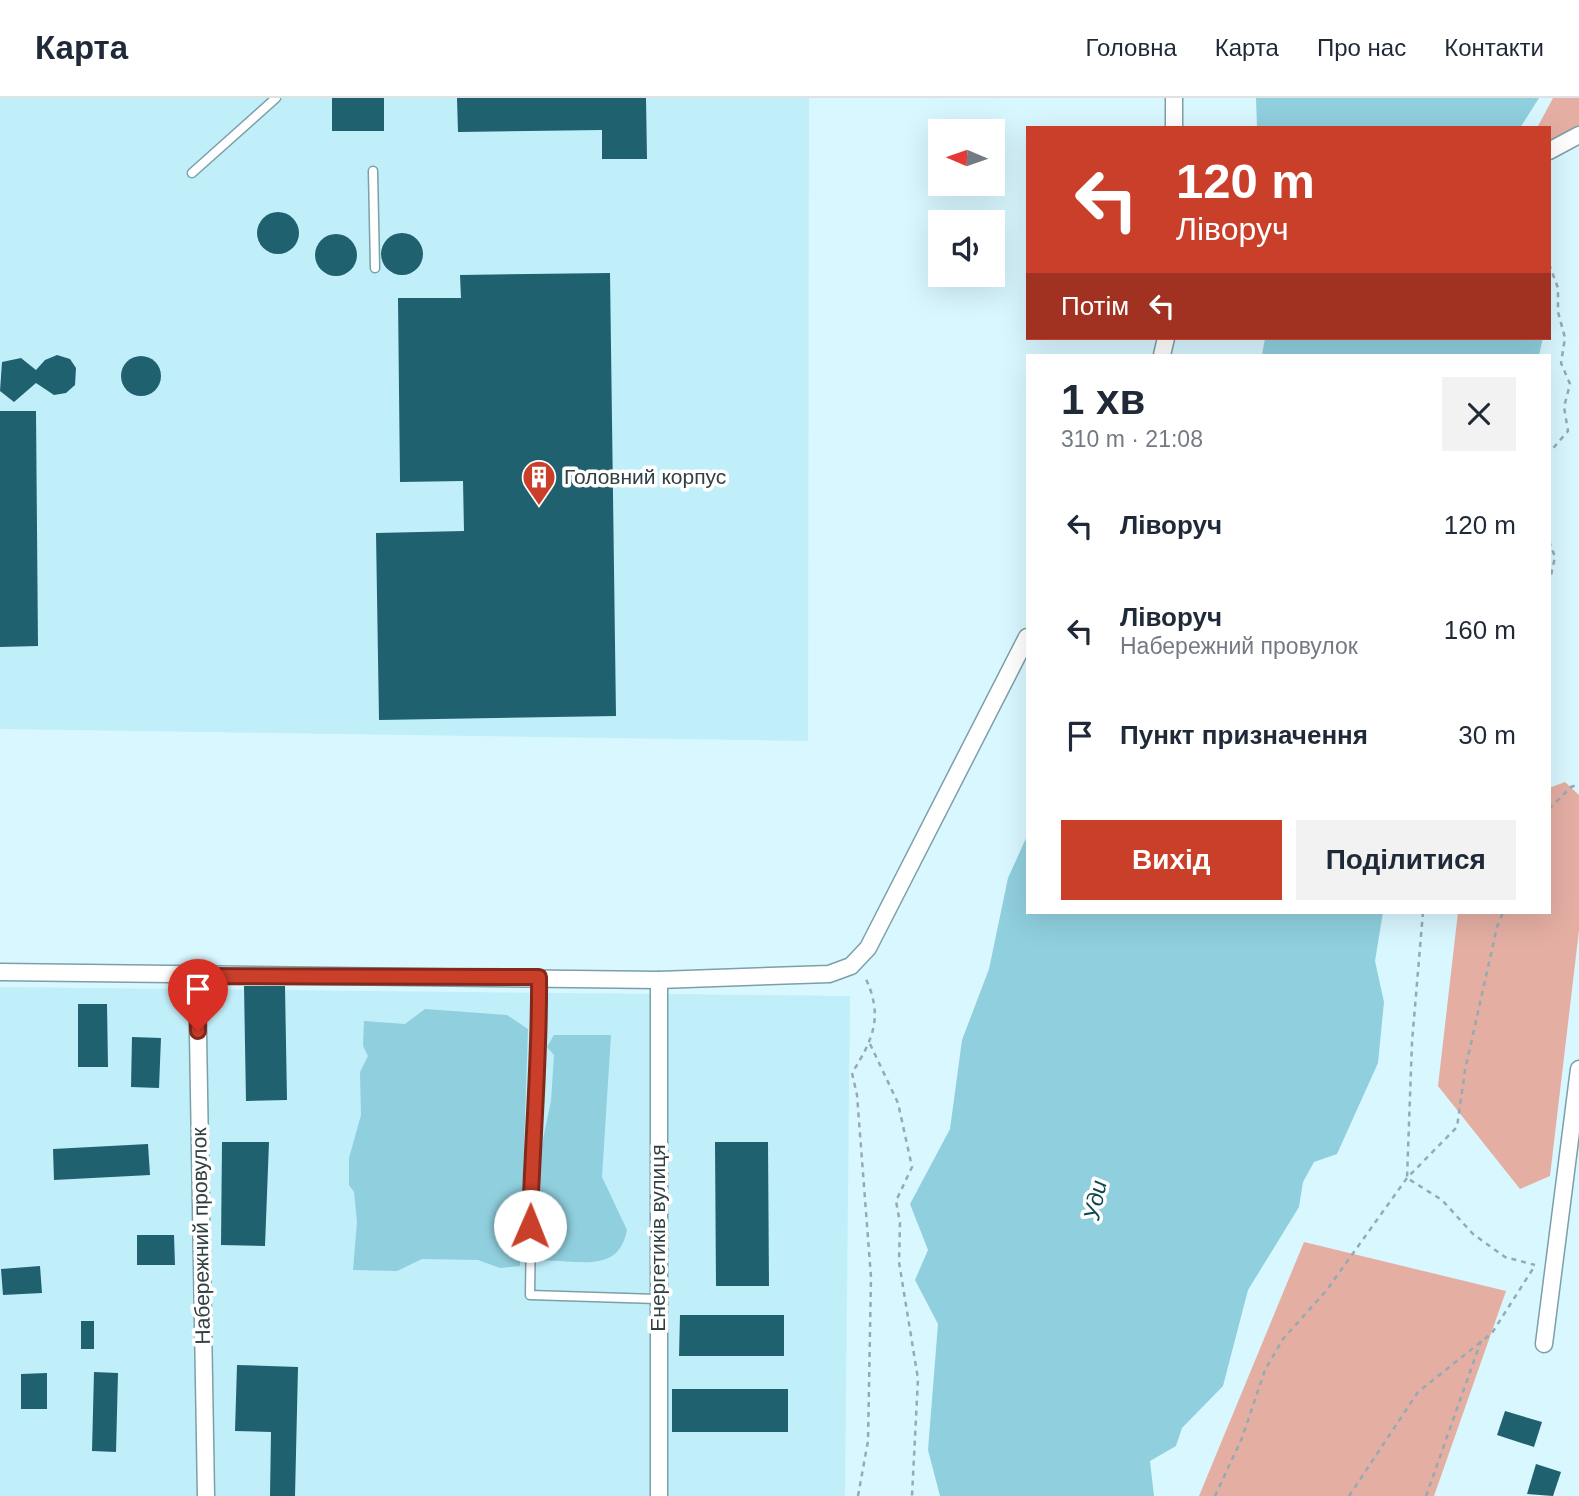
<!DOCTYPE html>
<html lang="uk">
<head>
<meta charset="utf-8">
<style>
	body { margin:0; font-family:Arial,sans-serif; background:#f2f2f3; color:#1f2937; height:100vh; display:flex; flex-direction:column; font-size:26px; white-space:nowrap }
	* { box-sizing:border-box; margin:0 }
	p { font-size:23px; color:#747a83 }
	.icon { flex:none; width:38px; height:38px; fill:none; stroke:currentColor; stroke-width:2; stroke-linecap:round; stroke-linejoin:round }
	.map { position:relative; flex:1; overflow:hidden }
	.drawer { position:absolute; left:1026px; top:256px; width:525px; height:560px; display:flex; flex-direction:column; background:#fff; border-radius:0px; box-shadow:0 7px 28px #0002 }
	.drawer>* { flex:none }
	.hud { position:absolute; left:1026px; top:28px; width:525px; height:214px; border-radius:0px; box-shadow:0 7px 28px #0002; background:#ca3f2a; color:#fff; overflow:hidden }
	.needle { width:46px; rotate:272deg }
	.fabs { position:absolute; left:928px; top:21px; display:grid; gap:14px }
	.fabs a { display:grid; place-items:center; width:77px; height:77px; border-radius:0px; background:#fff; box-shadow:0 7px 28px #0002; font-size:35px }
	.pin { position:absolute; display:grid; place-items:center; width:60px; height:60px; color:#fff; margin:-72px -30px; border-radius:50% 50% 50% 0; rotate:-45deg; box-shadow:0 0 7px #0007 }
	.pin .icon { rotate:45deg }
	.me { position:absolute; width:77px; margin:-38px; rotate:1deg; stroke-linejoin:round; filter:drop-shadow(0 0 5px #0008) }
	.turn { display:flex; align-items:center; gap:24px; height:147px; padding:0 35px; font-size:32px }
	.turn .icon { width:91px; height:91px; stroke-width:2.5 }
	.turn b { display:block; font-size:49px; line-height:60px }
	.then { display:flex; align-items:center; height:66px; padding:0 35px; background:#0003; gap:14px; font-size:26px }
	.round { display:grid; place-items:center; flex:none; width:74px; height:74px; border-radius:0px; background:#f2f2f3 }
	.head { display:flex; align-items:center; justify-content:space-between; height:119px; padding:0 35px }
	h1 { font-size:42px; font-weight:600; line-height:52px }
	.primary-button { display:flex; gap:14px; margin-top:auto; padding:14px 35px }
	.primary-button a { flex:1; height:80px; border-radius:0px; background:#ca3f2a; color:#fff; font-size:28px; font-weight:600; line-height:80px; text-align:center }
	.primary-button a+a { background:#f2f2f3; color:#1f2937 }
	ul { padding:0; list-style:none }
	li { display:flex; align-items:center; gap:21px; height:105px; padding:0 35px }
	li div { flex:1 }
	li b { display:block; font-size:26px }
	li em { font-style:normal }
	header { display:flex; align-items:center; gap:42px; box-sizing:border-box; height:98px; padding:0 35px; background:#fff; border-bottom:2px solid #e0e1e3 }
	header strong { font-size:33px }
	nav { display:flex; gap:38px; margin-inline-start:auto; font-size:24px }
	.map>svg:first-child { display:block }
	.built { fill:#c0effa }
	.green { fill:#e4aea3 }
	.water { fill:#90cfde }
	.building { fill:#20616f }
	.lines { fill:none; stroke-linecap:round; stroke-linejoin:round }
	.lane-casing { stroke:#7c9fa8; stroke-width:11 }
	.street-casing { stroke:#7c9fa8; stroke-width:19 }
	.path { stroke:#94abb1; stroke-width:2.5; stroke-dasharray:5 5; stroke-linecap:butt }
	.lane { stroke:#fff; stroke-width:8 }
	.street { stroke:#fff; stroke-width:16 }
	.route-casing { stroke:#83291b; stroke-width:18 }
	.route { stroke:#ca3f2a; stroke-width:12 }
	.labels { text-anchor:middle; stroke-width:7; stroke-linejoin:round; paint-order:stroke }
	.poi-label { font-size:21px; fill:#314043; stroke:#fff; text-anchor:start }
	.street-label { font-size:21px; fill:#314043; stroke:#fff }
	.water-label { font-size:23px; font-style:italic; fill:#0d4651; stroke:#fff }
</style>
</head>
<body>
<header>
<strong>Карта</strong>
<nav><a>Головна</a><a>Карта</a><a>Про нас</a><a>Контакти</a></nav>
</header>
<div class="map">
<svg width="1579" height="1398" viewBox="0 0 1579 1398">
	<rect width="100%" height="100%" fill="#d9f7ff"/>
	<!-- built -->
	<g class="built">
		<polygon points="0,0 809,0 808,643 0,631"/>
		<polygon points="0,889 850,898 845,1398 0,1398"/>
	</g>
	<!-- green -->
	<g class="green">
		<polygon points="1553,0 1579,0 1579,42 1549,57 1549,30 1537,30"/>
		<polygon points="1565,684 1579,697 1579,832 1550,1078 1520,1091 1438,988 1458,814 1549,814 1549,690"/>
		<polygon points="1304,1144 1506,1193 1434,1398 1199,1398"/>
	</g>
	<!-- water -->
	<g class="water">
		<polygon points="1256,0 1539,0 1520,30 1257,30"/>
		<polygon points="1265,240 1543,240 1539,257 1262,257"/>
		<polygon points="1027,738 1027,814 1383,814 1375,863 1384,904 1378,965 1337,1056 1314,1064 1303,1084 1299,1109 1248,1192 1223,1288 1182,1330 1176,1348 1150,1363 1154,1398 940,1398 928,1352 938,1226 915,1182 928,1152 910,1106 950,1031 962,942 989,871 1008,780"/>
		<polygon points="425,911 507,917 528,931 520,1168 500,1170 478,1162 422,1161 397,1173 353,1172 357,1124 354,1094 349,1087 349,1060 361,1017 360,974 368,958 363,948 364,923 405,926"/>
		<path d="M554,937H611L602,1079L627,1132C618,1180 571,1159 537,1163L536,1145L543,1124L539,1060L551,1003L554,957L547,949Z"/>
	</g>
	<!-- building -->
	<g class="building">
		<rect x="332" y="0" width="52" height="33"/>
		<polygon points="457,0 646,0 647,61 602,61 602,32 458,34"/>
		<circle cx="278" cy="135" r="21"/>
		<circle cx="402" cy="156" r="21"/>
		<circle cx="336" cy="157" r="21"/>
		<polygon points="610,175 616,618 379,622 376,435 464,433 463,383 400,384 398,200 461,200 460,177"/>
		<polygon points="57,257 70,261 76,270 75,287 66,295 54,297 36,285 14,304 0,293 2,264 21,260 36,272 45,262"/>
		<circle cx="141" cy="278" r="20"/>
		<polygon points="0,313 36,313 38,548 0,549"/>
		<polygon points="244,888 285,888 287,1002 246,1003"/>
		<polygon points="78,906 107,906 108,969 78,969"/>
		<polygon points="132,939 161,940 159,990 131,989"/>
		<polygon points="222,1044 269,1044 265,1148 221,1147"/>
		<polygon points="715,1044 768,1044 769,1188 716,1188"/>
		<polygon points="148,1046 150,1077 54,1082 53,1051"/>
		<polygon points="137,1137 174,1137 175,1167 137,1167"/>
		<polygon points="40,1168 42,1195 3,1197 1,1171"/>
		<polygon points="680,1217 784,1217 784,1258 679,1258"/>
		<rect x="81" y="1223" width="13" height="28"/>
		<polygon points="237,1267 298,1269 295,1398 270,1398 271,1334 235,1333"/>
		<polygon points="94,1274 118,1275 116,1354 92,1353"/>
		<polygon points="47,1275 47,1311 21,1311 21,1276"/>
		<rect x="672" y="1291" width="116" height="43"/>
		<polygon points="1505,1313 1542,1324 1534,1349 1497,1337"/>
		<polygon points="1536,1366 1561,1374 1553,1398 1527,1396"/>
	</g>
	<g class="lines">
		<defs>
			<g id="lane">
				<polyline points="373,73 375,170"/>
				<polyline points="192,75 276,0"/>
				<polyline points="539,880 540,958 532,1055 530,1197 657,1201"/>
			</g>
			<g id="street">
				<polyline points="1174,0 1174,30"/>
				<polyline points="1549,53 1579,37"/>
				<polyline points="1162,257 1166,240"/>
				<polyline points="0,874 659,882 829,876 851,868 868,850 1027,539"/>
				<polyline points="197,878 206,1398"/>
				<polyline points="659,882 659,1398"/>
				<polyline points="1544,1246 1579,971"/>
			</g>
		</defs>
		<!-- lane casing -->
		<use href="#lane" class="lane-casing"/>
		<!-- street casing -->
		<use href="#street" class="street-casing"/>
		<!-- path -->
		<g class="path">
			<polyline points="1549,166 1558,190 1558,214 1565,240 1561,265 1570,286 1564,309 1568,333 1549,355"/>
			<polyline points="1549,443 1555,459 1549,486"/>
			<polyline points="1549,711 1571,689 1579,686"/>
			<polyline points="1423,814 1412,944 1407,1080 1442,1102 1473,1136 1505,1159 1535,1167"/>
			<polyline points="870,946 898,1005 912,1069 896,1103 900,1125 899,1164 918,1281 912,1398"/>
			<path d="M858,1398L868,1343L871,1179L857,997L852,975C874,940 884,917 864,877"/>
			<polyline points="1215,1398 1242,1340 1265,1272 1283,1241 1326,1193 1407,1080 1457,1029 1465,972 1497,829 1503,814"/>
			<polyline points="1349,1398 1418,1294 1492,1235 1534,1169"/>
			<polyline points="1426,1398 1481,1243"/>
		</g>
		<!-- lane -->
		<use href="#lane" class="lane"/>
		<!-- street -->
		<use href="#street" class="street"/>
	</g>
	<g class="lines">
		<defs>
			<path id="route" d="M198,933L197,878L539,879C540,962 532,1045 530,1128"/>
		</defs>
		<!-- route casing -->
		<use href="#route" class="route-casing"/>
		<!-- route -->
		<use href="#route" class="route"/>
	</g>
	<!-- icons -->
	<defs>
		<symbol id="building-pin" viewBox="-11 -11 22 30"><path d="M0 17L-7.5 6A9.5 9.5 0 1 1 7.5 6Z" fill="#ca3f2a" stroke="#fff"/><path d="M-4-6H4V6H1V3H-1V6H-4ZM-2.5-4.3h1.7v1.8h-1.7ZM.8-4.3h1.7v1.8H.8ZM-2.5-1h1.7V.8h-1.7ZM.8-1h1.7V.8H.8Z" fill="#fff"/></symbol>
	</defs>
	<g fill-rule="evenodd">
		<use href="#building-pin" x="520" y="360" width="38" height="52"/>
	</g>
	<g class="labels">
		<!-- poi labels -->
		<g class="poi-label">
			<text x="564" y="386">Головний корпус</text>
		</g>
		<!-- street labels -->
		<g class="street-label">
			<text transform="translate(201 1138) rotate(-91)" y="7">Набережний провулок</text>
			<text transform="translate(658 1140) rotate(-90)" y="7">Енергетиків вулиця</text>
		</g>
		<!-- water labels -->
		<g class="water-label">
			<text transform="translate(1095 1102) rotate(-78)" y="8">Уди</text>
		</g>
	</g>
</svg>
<div class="fabs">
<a><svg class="needle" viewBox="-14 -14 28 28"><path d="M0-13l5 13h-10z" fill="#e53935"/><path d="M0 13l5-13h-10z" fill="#747a83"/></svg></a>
<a><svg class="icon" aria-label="sound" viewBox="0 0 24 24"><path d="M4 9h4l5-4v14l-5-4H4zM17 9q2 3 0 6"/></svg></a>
</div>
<div class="pin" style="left:198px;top:933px;background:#d93025"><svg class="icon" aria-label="arrive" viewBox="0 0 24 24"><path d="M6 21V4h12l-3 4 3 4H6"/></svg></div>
<svg class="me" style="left:530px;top:1128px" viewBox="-20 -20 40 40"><circle r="19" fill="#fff"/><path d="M0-13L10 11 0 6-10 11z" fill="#ca3f2a"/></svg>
<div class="hud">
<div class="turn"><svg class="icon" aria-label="left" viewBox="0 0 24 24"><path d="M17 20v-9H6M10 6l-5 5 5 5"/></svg><div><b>120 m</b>Ліворуч</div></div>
<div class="then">Потім<svg class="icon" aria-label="left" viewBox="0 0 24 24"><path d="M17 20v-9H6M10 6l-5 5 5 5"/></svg></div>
</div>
<section class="drawer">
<div class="head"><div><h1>1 хв</h1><p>310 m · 21:08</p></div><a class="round"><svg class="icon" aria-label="close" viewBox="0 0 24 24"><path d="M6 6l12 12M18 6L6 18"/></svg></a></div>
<ul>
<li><svg class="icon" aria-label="left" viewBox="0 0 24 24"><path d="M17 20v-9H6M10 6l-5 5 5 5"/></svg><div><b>Ліворуч</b></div><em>120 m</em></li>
<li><svg class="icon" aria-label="left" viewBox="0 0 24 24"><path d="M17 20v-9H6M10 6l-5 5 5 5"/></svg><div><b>Ліворуч</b><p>Набережний провулок</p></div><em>160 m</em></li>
<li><svg class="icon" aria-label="arrive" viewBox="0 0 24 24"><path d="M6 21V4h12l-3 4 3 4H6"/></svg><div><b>Пункт призначення</b></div><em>30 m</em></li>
</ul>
<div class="primary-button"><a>Вихід</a><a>Поділитися</a></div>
</section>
</div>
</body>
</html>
